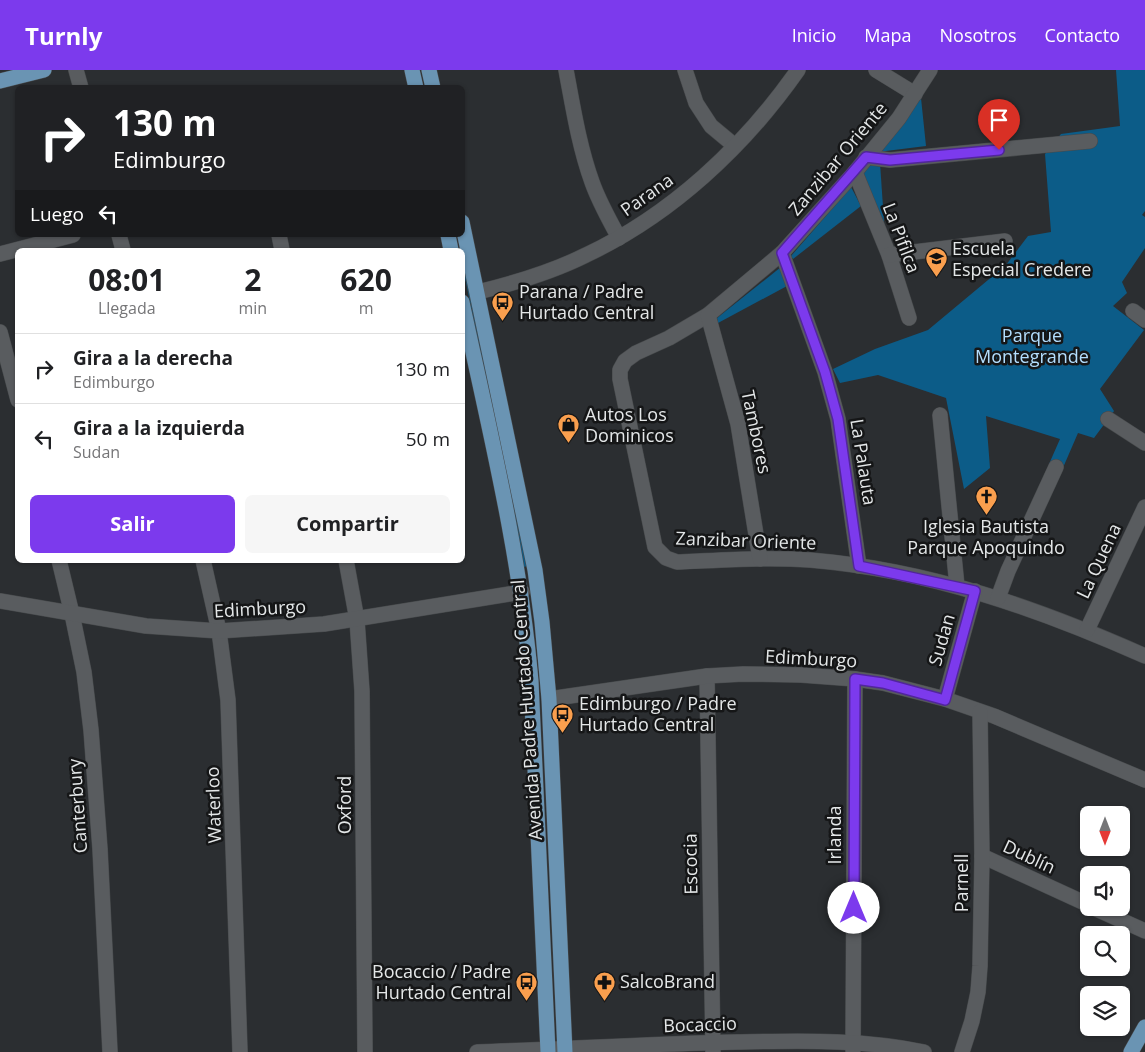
<!DOCTYPE html>
<html lang="es">
<head>
<meta charset="utf-8">
<style>
	body { margin:0; font-family:"Open Sans",sans-serif; background:#f6f6f6; color:#202124; height:100vh; display:flex; flex-direction:column; font-size:19px; white-space:nowrap }
	* { box-sizing:border-box; margin:0 }
	p { font-size:16px; color:#757577 }
	.icon { flex:none; width:28px; height:28px; fill:none; stroke:currentColor; stroke-width:2; stroke-linecap:round; stroke-linejoin:round }
	.map { position:relative; flex:1; overflow:hidden }
	.side { position:absolute; left:15px; top:178px; width:450px; height:315px; display:flex; flex-direction:column; background:#fff; border-radius:8px; box-shadow:0 1px 4px #0004 }
	.side>* { flex:none }
	.top-card { position:absolute; left:15px; top:15px; width:450px; height:152px; border-radius:8px; box-shadow:0 1px 4px #0004; background:#202124; color:#fff; overflow:hidden }
	.needle { width:32px; rotate:180deg }
	.fabs { position:absolute; left:1080px; top:736px; display:grid; gap:10px }
	.fabs a { display:grid; place-items:center; width:50px; height:50px; border-radius:8px; background:#fff; box-shadow:0 1px 4px #0004; font-size:25px }
	.pin { position:absolute; display:grid; place-items:center; width:42px; height:42px; color:#fff; margin:-51px -21px; border-radius:50% 50% 50% 0; rotate:-45deg; box-shadow:0 0 5px #0007 }
	.pin .icon { rotate:45deg }
	.me { position:absolute; width:55px; margin:-28px; rotate:0deg; stroke-linejoin:round; filter:drop-shadow(0 0 4px #0008) }
	.turn { display:flex; align-items:center; gap:18px; height:105px; padding:0 15px; font-size:22px }
	.turn .icon { width:65px; height:65px; stroke-width:2.5 }
	.turn b { display:block; font-size:35px; line-height:42px }
	.then { display:flex; align-items:center; height:48px; padding:0 15px; background:#0003; gap:10px; font-size:19px }
	.eta { display:flex; justify-content:space-evenly; align-items:center; height:85px; text-align:center }
	.eta b { font-size:30px; font-weight:700; line-height:35px }
	.button { display:flex; gap:10px; margin-top:auto; padding:10px 15px }
	.button a { flex:1; height:58px; border-radius:8px; background:#7c3aed; color:#fff; font-size:20px; font-weight:700; line-height:58px; text-align:center }
	.button a+a { background:#f6f6f6; color:#202124 }
	ul { padding:0; list-style:none }
	li { display:flex; align-items:center; gap:15px; height:70px; padding:0 15px; border-top:1px solid #e0e0e0 }
	li div { flex:1 }
	li b { display:block; font-size:19px }
	li em { font-style:normal }
	header { display:flex; align-items:center; gap:30px; box-sizing:border-box; height:70px; padding:0 25px; background:#7c3aed; color:#fff }
	header strong { font-size:24px }
	nav { display:flex; gap:28px; margin-inline-start:auto; font-size:18px }
	.map>svg:first-child { display:block }
	.green { fill:#0c5c88 }
	.lines { fill:none; stroke-linecap:round; stroke-linejoin:round }
	.minor-casing { stroke:#46494b; stroke-width:16 }
	.major-casing { stroke:#46494b; stroke-width:16 }
	.minor { stroke:#595c5f; stroke-width:15 }
	.major { stroke:#6a94b3; stroke-width:15 }
	.route-casing { stroke:#51269a; stroke-width:12 }
	.route { stroke:#7c3aed; stroke-width:9 }
	.labels { text-anchor:middle; stroke-width:5; stroke-linejoin:round; paint-order:stroke }
	.street-label { font-size:18px; fill:#e4e7e8; stroke:#151617 }
	.poi-label { font-size:18px; fill:#e4e7e8; stroke:#151617; text-anchor:start }
	.park-label { font-size:18px; fill:#b3defe; stroke:#151617 }
</style>
</head>
<body>
<header>
<strong>Turnly</strong>
<nav><a>Inicio</a><a>Mapa</a><a>Nosotros</a><a>Contacto</a></nav>
</header>
<div class="map">
<svg width="1145" height="982" viewBox="0 0 1145 982">
	<rect width="100%" height="100%" fill="#2b2e31"/>
	<!-- green -->
	<g class="green">
		<polygon points="1116,0 1145,0 1145,141 1142,145 1145,147 1145,178 1122,212 1127,223 1113,236 1144,260 1100,319 1114,341 1094,368 1078,363 1062,400 1049,394 1060,369 986,346 990,398 964,419 946,328 878,305 840,313 833,299 875,279 928,260 1006,195 1028,166 1051,162 1045,84 1061,64 1120,56"/>
		<polygon points="921,28 926,76 878,82"/>
		<polygon points="880,93 885,166 860,100 867,94"/>
		<polygon points="851,117 861,136 793,189 791,186"/>
		<polygon points="462,186 527,496 524,497 463,198"/>
		<polygon points="781,197 787,216 718,253 717,248"/>
	</g>
	<g class="lines">
		<defs>
			<g id="minor">
				<polyline points="76,0 81,18"/>
				<path d="M566,0C573,37 579,76 592,112C599,132 609,149 619,168"/>
				<polyline points="685,0 696,33 711,56 735,76"/>
				<polyline points="876,0 915,24"/>
				<path d="M930,0L899,48L855,102L782,183L708,245L669,268L636,283L625,291L620,300V309L655,477L666,488L677,492C721,490 766,487 810,490C929,500 1037,538 1145,586"/>
				<polyline points="866,87 890,90 1090,71"/>
				<polyline points="855,102 889,185 909,248"/>
				<polyline points="119,165 123,180"/>
				<polyline points="279,165 282,180"/>
				<polyline points="782,183 825,302 838,349 859,496"/>
				<polyline points="0,184 73,165"/>
				<polyline points="889,185 1005,171"/>
				<path d="M478,222C515,213 552,202 586,185C671,145 744,77 798,0"/>
				<polyline points="1133,241 1145,250"/>
				<polyline points="708,245 738,354 760,489"/>
				<polyline points="0,262 18,330"/>
				<polyline points="940,345 957,516"/>
				<polyline points="1108,349 1145,373"/>
				<polyline points="59,490 72,544 84,602 91,660 100,779 110,982"/>
				<polyline points="203,490 219,561 228,630 240,982"/>
				<polyline points="346,490 357,550 362,621 365,982"/>
				<polyline points="998,528 1008,501 1056,397"/>
				<polyline points="0,531 146,556 219,561 324,554 522,522"/>
				<polyline points="1087,560 1145,437"/>
				<polyline points="707,606 713,982"/>
				<polyline points="549,629 707,606 743,604 801,605 855,609 883,613 945,629 994,646 1145,710"/>
				<polyline points="945,629 975,521"/>
				<polyline points="982,786 1089,835"/>
				<polyline points="1094,838 1145,861"/>
				<polyline points="853,980 855,609"/>
				<path d="M477,982C564,979 651,974 738,972C801,971 862,969 924,982"/>
				<polyline points="962,982 972,951 978,922 980,896 982,786 980,642"/>
			</g>
			<g id="major">
				<polyline points="412,0 416,18"/>
				<polyline points="429,0 433,18"/>
				<polyline points="0,11 44,0"/>
				<polyline points="462,152 535,500 542,552 549,629 565,982"/>
				<polyline points="448,165 451,180"/>
				<path d="M462,232C489,358 520,483 531,611L548,982"/>
				<polyline points="1131,982 1145,957"/>
			</g>
		</defs>
		<!-- minor casing -->
		<use href="#minor" class="minor-casing"/>
		<!-- major casing -->
		<use href="#major" class="major-casing"/>
		<!-- minor -->
		<use href="#minor" class="minor"/>
		<!-- major -->
		<use href="#major" class="major"/>
	</g>
	<g class="lines">
		<defs>
			<polyline id="route" points="854,838 855,609 883,613 945,630 975,521 859,496 838,349 825,302 782,183 866,87 890,90 999,80"/>
		</defs>
		<!-- route casing -->
		<use href="#route" class="route-casing"/>
		<!-- route -->
		<use href="#route" class="route"/>
	</g>
	<!-- icons -->
	<defs>
		<symbol id="school-pin" viewBox="-11 -11 22 30"><path d="M0 17L-7.5 6A9.5 9.5 0 1 1 7.5 6Z" fill="#fa9f4e" stroke="#151617"/><path d="M0-5L7-2L0 1L-7-2ZM-4 1L0 2.5L4 1V4Q0 6-4 4Z" fill="#111"/></symbol>
		<symbol id="bus-pin" viewBox="-11 -11 22 30"><path d="M0 17L-7.5 6A9.5 9.5 0 1 1 7.5 6Z" fill="#fa9f4e" stroke="#151617"/><path d="M-5-6H5V4H4V6H2V4H-2V6H-4V4H-5ZM-3.5-4V0h7V-4ZM-3.5 1.2v1.5H-2V1.2ZM2 1.2v1.5H3.5V1.2Z" fill="#111"/></symbol>
		<symbol id="shop-pin" viewBox="-11 -11 22 30"><path d="M0 17L-7.5 6A9.5 9.5 0 1 1 7.5 6Z" fill="#fa9f4e" stroke="#151617"/><path d="M-5-2.5h2.3a2.7 3.5 0 0 1 5.4 0H5L5.5 6h-11ZM-1.5-2.5h3a1.5 2.3 0 0 0-3 0Z" fill="#111"/></symbol>
		<symbol id="church-pin" viewBox="-11 -11 22 30"><path d="M0 17L-7.5 6A9.5 9.5 0 1 1 7.5 6Z" fill="#fa9f4e" stroke="#151617"/><path d="M-1.2-6h2.4v3.5h3.3v2.4h-3.3V6h-2.4V-.1h-3.3v-2.4h3.3Z" fill="#111"/></symbol>
		<symbol id="pharmacy-pin" viewBox="-11 -11 22 30"><path d="M0 17L-7.5 6A9.5 9.5 0 1 1 7.5 6Z" fill="#fa9f4e" stroke="#151617"/><path d="M-2-6h4v4h4v4h-4v4h-4v-4h-4v-4h4Z" fill="#111"/></symbol>
	</defs>
	<g fill-rule="evenodd">
		<use href="#school-pin" x="924" y="176" width="25" height="34"/>
		<use href="#bus-pin" x="490" y="220" width="25" height="34"/>
		<use href="#shop-pin" x="556" y="342" width="25" height="34"/>
		<use href="#church-pin" x="974" y="414" width="25" height="34"/>
		<use href="#bus-pin" x="550" y="632" width="25" height="34"/>
		<use href="#bus-pin" x="514" y="900" width="25" height="34"/>
		<use href="#pharmacy-pin" x="592" y="900" width="25" height="34"/>
	</g>
	<g class="labels">
		<!-- street labels -->
		<g class="street-label">
			<text transform="translate(838 89) rotate(-50)" y="6">Zanzibar Oriente</text>
			<text transform="translate(647 125) rotate(-35)" y="6">Parana</text>
			<text transform="translate(901 168) rotate(69)" y="6">La Pifilca</text>
			<text transform="translate(756 362) rotate(78)" y="6">Tambores</text>
			<text transform="translate(863 392) rotate(81)" y="6">La Palauta</text>
			<text transform="translate(746 471) rotate(2)" y="6">Zanzibar Oriente</text>
			<text transform="translate(1099 491) rotate(-65)" y="6">La Quena</text>
			<text transform="translate(260 539) rotate(-3)" y="6">Edimburgo</text>
			<text transform="translate(942 570) rotate(-74)" y="6">Sudan</text>
			<text transform="translate(811 589) rotate(3)" y="6">Edimburgo</text>
			<text transform="translate(527 640) rotate(-94)" y="6">Avenida Padre Hurtado Central</text>
			<text transform="translate(214 735) rotate(-92)" y="6">Waterloo</text>
			<text transform="translate(345 735) rotate(-90)" y="6">Oxford</text>
			<text transform="translate(78 736) rotate(-94)" y="6">Canterbury</text>
			<text transform="translate(835 765) rotate(-90)" y="6">Irlanda</text>
			<text transform="translate(1029 787) rotate(25)" y="6">Dublín</text>
			<text transform="translate(691 794) rotate(-91)" y="6">Escocia</text>
			<text transform="translate(962 813) rotate(-90)" y="6">Parnell</text>
			<text transform="translate(700 955) rotate(-2)" y="6">Bocaccio</text>
		</g>
		<!-- poi labels -->
		<g class="poi-label">
			<text x="952" y="185">Escuela<tspan x="952" dy="21">Especial Credere</tspan></text>
			<text x="519" y="228">Parana / Padre<tspan x="519" dy="21">Hurtado Central</tspan></text>
			<text x="585" y="351">Autos Los<tspan x="585" dy="21">Dominicos</tspan></text>
			<text x="986" y="463" text-anchor="middle">Iglesia Bautista<tspan x="986" dy="21">Parque Apoquindo</tspan></text>
			<text x="579" y="640">Edimburgo / Padre<tspan x="579" dy="21">Hurtado Central</tspan></text>
			<text x="511" y="908" text-anchor="end">Bocaccio / Padre<tspan x="511" dy="21">Hurtado Central</tspan></text>
			<text x="620" y="918">SalcoBrand</text>
		</g>
		<!-- park labels -->
		<g class="park-label">
			<text x="1032" y="272">Parque<tspan x="1032" dy="21">Montegrande</tspan></text>
		</g>
	</g>
</svg>
<div class="fabs">
<a><svg class="needle" viewBox="-14 -14 28 28"><path d="M0-13l5 13h-10z" fill="#e53935"/><path d="M0 13l5-13h-10z" fill="#757577"/></svg></a>
<a><svg class="icon" aria-label="sound" viewBox="0 0 24 24"><path d="M4 9h4l5-4v14l-5-4H4zM17 9q2 3 0 6"/></svg></a>
<a><svg class="icon" aria-label="search" viewBox="0 0 24 24"><circle cx="10" cy="10" r="6"/><path d="M15 15l6 6"/></svg></a>
<a><svg class="icon" aria-label="layers" viewBox="0 0 24 24"><path d="M12 4l9 5-9 5-9-5zM3 14l9 5 9-5"/></svg></a>
</div>
<div class="pin" style="left:999px;top:80px;background:#d93025"><svg class="icon" aria-label="arrive" viewBox="0 0 24 24"><path d="M6 21V4h12l-3 4 3 4H6"/></svg></div>
<svg class="me" style="left:854px;top:838px" viewBox="-20 -20 40 40"><circle r="19" fill="#fff"/><path d="M0-13L10 11 0 6-10 11z" fill="#7c3aed"/></svg>
<div class="top-card">
<div class="turn"><svg class="icon" aria-label="right" viewBox="0 0 24 24"><path d="M7 20v-9h11M14 6l5 5-5 5"/></svg><div><b>130 m</b>Edimburgo</div></div>
<div class="then">Luego<svg class="icon" aria-label="left" viewBox="0 0 24 24"><path d="M17 20v-9H6M10 6l-5 5 5 5"/></svg></div>
</div>
<section class="side">
<div class="eta">
<div><b>08:01</b><p>Llegada</p></div>
<div><b>2</b><p>min</p></div>
<div><b>620</b><p>m</p></div>
</div>
<ul>
<li><svg class="icon" aria-label="right" viewBox="0 0 24 24"><path d="M7 20v-9h11M14 6l5 5-5 5"/></svg><div><b>Gira a la derecha</b><p>Edimburgo</p></div><em>130 m</em></li>
<li><svg class="icon" aria-label="left" viewBox="0 0 24 24"><path d="M17 20v-9H6M10 6l-5 5 5 5"/></svg><div><b>Gira a la izquierda</b><p>Sudan</p></div><em>50 m</em></li>
</ul>
<div class="button"><a>Salir</a><a>Compartir</a></div>
</section>
</div>
</body>
</html>
